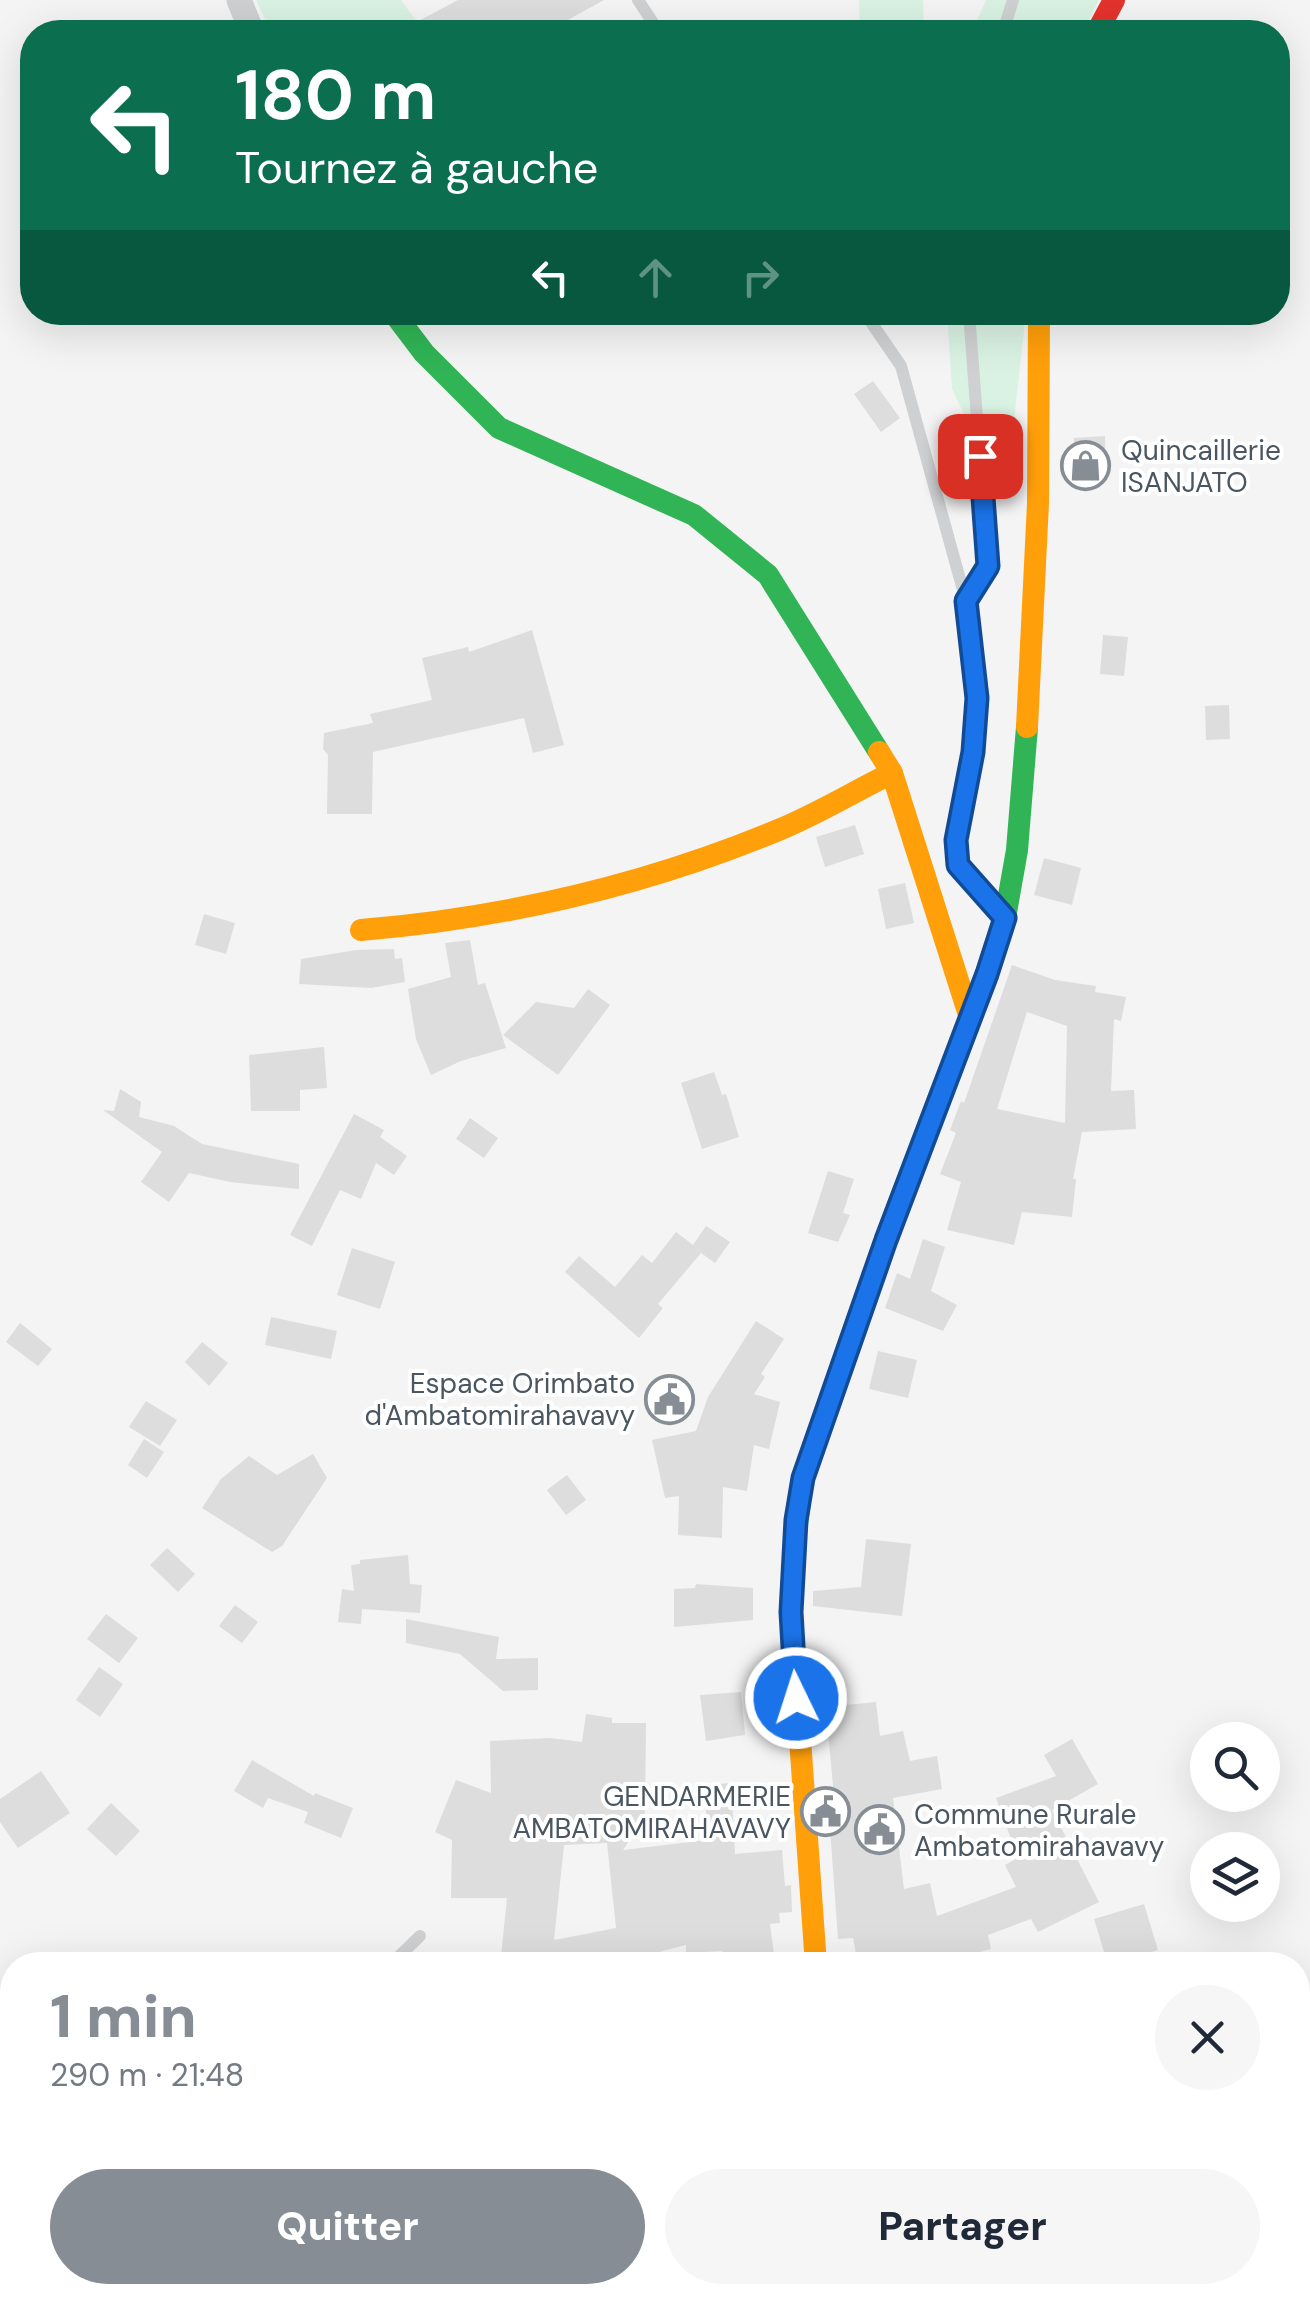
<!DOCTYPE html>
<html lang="fr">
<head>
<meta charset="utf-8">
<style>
	body { margin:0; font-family:"DM Sans",sans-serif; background:#f6f6f7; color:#1f2937; height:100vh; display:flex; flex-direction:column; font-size:38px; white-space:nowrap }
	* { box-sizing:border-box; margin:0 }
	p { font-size:32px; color:#747a83 }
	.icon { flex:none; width:55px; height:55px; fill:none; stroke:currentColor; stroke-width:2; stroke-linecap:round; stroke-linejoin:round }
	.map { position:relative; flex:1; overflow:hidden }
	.side { position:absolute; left:0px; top:1952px; width:1310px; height:352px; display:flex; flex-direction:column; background:#fff; border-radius:40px 40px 0 0; box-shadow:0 10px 40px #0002 }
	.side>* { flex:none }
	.hud { position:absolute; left:20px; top:20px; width:1270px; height:305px; border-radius:40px; box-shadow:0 10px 40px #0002; background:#0b6e4f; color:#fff; overflow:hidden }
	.controls { position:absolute; left:1190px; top:1722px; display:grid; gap:20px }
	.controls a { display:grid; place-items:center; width:90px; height:90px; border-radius:50%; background:#fff; box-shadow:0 10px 40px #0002; font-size:50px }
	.pin { position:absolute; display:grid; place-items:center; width:85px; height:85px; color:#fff; margin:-42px; border-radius:20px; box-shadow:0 5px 15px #0006 }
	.me { position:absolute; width:110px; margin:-55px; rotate:356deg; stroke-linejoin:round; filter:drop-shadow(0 0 8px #0008) }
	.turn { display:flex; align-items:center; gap:35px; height:210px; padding:0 50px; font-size:45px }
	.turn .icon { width:130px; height:130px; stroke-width:2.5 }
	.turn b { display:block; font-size:70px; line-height:85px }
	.lanes { display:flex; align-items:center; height:95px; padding:0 50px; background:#0003; justify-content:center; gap:50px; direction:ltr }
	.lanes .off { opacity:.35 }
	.round { display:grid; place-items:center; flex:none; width:105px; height:105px; border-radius:52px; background:#f6f6f7 }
	.summary { display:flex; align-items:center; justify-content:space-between; height:170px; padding:0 50px }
	h1 { font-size:60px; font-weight:800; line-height:75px; color:#868d94 }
	.button { display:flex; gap:20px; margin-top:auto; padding:20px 50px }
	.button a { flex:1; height:115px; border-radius:60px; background:#868d94; color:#fff; font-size:40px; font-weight:800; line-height:115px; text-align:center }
	.button a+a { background:#f6f6f7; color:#1f2937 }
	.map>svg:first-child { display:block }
	.green { fill:#d9f2e3 }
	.building { fill:#ddddde; fill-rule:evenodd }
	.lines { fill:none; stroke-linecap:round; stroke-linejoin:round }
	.lane { stroke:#ced0d2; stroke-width:12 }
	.street { stroke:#ced0d2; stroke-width:25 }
	.fast { stroke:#30b455; stroke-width:22 }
	.slow { stroke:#ff9f0a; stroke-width:22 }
	.jam { stroke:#e5322d; stroke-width:22 }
	.route-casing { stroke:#114b97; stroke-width:25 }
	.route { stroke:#1a73e8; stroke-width:18 }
	.labels { text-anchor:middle; stroke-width:8; stroke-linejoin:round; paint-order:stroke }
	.poi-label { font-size:28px; fill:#4a5661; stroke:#fff; text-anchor:start }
</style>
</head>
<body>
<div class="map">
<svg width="1310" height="2304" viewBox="0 0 1310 2304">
	<rect width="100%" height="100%" fill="#f4f4f4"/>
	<!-- green -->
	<g class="green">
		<polygon points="256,0 401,0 417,22 419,32 271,32"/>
		<polygon points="859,0 923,0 924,32 860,32"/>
		<polygon points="986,0 1099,0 1082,32 972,32"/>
		<polygon points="947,313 1026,313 1005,500 952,389"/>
	</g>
	<!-- building -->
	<g class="building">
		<polygon points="458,0 604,0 546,32 398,32"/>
		<polygon points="873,381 900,418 881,432 854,394"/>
		<polygon points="1105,436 1106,475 1075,477 1074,438"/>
		<polygon points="532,630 564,745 533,753 524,718 373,752 372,814 327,814 328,755 323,749 324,733 373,723 370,714 432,700 422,658 468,647 469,652"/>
		<polygon points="1103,635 1128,637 1124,676 1100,674"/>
		<polygon points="1229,705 1230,739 1206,740 1205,706"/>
		<polygon points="855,825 864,854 825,867 816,837"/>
		<polygon points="1044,858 1081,868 1072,905 1034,895"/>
		<polygon points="905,883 914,923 886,929 878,889"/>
		<polygon points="204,914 235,923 226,954 195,945"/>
		<polygon points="470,940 478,985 485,983 506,1048 461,1061 431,1075 416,1039 408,989 451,977 445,943"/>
		<polygon points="394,949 395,959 402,958 405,982 371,988 299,984 301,959 356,950"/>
		<path d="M1012,965L1055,980L1096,986L1095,992L1126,997L1121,1021L1114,1019L1111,1091L1134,1090L1136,1129L1082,1132L1073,1179H1076L1072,1217L1022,1212L1014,1245L947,1230L961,1182L940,1174L956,1133L950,1130L961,1101L964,1103ZM1027,1012L1067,1026L1065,1123L997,1109Z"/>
		<polygon points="588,989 610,1005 558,1075 503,1035 536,1002 574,1008"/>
		<polygon points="324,1047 327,1088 300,1090 300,1111 251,1111 249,1055"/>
		<polygon points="714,1072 722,1095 726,1094 739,1137 702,1149 681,1083"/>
		<polygon points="120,1089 141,1102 139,1117 174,1126 202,1144 299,1164 299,1189 230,1182 189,1173 169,1202 141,1182 162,1152 103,1110 114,1111"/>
		<polygon points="354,1114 384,1130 380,1137 407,1156 394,1175 376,1163 361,1199 340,1190 312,1246 290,1235"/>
		<polygon points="470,1118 498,1138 484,1158 456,1139"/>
		<polygon points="828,1171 854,1179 843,1213 850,1215 838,1242 808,1233"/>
		<polygon points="706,1226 730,1242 715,1263 701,1253 658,1304 663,1308 639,1338 565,1272 579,1256 615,1287 642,1255 652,1263 676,1232 693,1245"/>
		<polygon points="923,1239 945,1247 931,1291 957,1305 943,1331 885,1308 897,1273 910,1279"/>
		<polygon points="352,1248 395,1262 380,1309 337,1295"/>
		<polygon points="271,1317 337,1331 331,1359 265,1345"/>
		<polygon points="756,1321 784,1339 761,1374 765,1377 754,1394 780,1402 769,1449 754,1445 747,1491 723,1487 722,1538 678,1535 679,1496 665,1498 652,1440 696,1431 708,1397"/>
		<polygon points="20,1323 52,1349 38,1366 6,1342"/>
		<polygon points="202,1342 228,1363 209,1386 185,1362"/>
		<polygon points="878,1351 917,1360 908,1398 869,1389"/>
		<polygon points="146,1401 177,1420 160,1446 129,1427"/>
		<polygon points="144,1439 164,1452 147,1478 128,1465"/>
		<polygon points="313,1454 327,1478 282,1546 272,1552 202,1508 221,1479 249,1456 277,1475"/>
		<polygon points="567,1475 586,1500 566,1515 547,1490"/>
		<polygon points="866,1539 911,1544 902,1616 813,1606 813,1591 861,1587"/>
		<polygon points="167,1548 195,1574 178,1592 150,1565"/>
		<polygon points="408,1555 410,1584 422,1585 420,1613 362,1609 361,1624 338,1622 342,1589 354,1591 351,1565 360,1564 360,1560"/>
		<polygon points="696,1584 753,1588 753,1620 674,1627 674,1589 695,1588"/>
		<polygon points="235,1605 258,1622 242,1643 219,1626"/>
		<polygon points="106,1614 138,1638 119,1663 87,1639"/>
		<polygon points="406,1619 499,1637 496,1659 538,1658 538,1690 503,1691 460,1654 406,1643"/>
		<polygon points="99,1667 123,1684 100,1717 76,1700"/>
		<polygon points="741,1692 745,1735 706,1741 700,1695"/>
		<polygon points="876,1702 880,1736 903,1731 910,1761 937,1756 942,1789 893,1798 904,1889 930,1883 937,1916 1016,1887 1005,1865 1018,1858 996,1798 1056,1776 1044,1755 1072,1739 1098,1784 1052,1810 1099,1902 1038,1932 1031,1919 988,1935 991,1949 932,1965 858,1965 853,1938 838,1939 827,1787 833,1786 826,1710 846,1711 845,1705"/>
		<path d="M586,1714L612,1718V1723H646L645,1817L623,1850L707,1840L705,1785L731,1783L735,1854L782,1850L785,1886L791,1885L792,1912L779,1913L780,1923L770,1924L775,1962L723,1965L722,1951L686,1953V1945L625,1961L624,1955L539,1965L541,1954L501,1956L507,1898H451L452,1840L435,1832L456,1780L491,1793L490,1741L550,1738L582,1742ZM607,1843L616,1928L554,1940L564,1845Z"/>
		<polygon points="252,1760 314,1796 315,1793 353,1808 341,1838 304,1823 308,1812 268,1798 263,1808 234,1791"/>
		<polygon points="41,1771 70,1813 18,1848 0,1822 0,1799"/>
		<polygon points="111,1803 140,1831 116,1856 87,1829"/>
		<polygon points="1144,1904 1158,1950 1108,1965 1094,1919"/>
	</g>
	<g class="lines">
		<!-- lane -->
		<g class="lane">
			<polyline points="638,0 659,32"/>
			<polyline points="1003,32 1013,0"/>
			<polyline points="864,312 901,366 966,601 977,698 973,752 956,840 958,865 999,912"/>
			<polyline points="966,601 988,566 969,312"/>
			<polyline points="390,1965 420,1936"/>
		</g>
		<!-- street -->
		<g class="street">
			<polyline points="239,0 252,32"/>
			<polyline points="0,2123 12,2117"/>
		</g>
		<!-- fast -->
		<g class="fast">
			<polyline points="393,312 424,353 499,428 694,515 768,575 879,752"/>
			<polyline points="794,1548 803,1478 897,1208 987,974 1005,918 1017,850 1027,727"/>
		</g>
		<!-- slow -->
		<g class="slow">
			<polyline points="1027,727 1038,503 1039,312"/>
			<polyline points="879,752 892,773 970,1018"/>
			<path d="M361,930C504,918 643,886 776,831C816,815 853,792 892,773"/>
			<polyline points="794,1548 791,1612 816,1965"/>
		</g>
		<!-- jam -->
		<g class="jam">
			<polyline points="1097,32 1114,0"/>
			<polyline points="842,2292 843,2304"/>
		</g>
	</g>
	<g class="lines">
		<defs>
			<polyline id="route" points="796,1698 791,1612 796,1520 803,1478 886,1240 987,974 1005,918 958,865 956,840 973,752 977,698 966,601 988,566 980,456"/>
		</defs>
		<!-- route casing -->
		<use href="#route" class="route-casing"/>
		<!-- route -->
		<use href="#route" class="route"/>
	</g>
	<!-- icons -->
	<defs>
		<symbol id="shop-ring" viewBox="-11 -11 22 22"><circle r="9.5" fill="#fff" stroke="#868d94" stroke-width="1.5"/><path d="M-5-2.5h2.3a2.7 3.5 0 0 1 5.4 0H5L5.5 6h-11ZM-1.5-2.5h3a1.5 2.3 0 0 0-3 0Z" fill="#868d94"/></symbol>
		<symbol id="civic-ring" viewBox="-11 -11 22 22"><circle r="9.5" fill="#fff" stroke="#868d94" stroke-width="1.5"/><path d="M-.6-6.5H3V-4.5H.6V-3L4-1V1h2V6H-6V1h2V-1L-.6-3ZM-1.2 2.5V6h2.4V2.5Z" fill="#868d94"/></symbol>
	</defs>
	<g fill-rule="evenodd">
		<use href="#shop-ring" x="1058" y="438" width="55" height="55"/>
		<use href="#civic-ring" x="642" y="1372" width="55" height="55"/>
		<use href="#civic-ring" x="798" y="1784" width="55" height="55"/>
		<use href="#civic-ring" x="852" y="1802" width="55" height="55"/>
	</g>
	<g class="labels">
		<!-- poi labels -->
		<g class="poi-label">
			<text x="1121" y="460">Quincaillerie<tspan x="1121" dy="32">ISANJATO</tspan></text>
			<text x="635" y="1393" text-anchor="end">Espace Orimbato<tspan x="635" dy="32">d'Ambatomirahavavy</tspan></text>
			<text x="791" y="1806" text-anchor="end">GENDARMERIE<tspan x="791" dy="32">AMBATOMIRAHAVAVY</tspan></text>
			<text x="914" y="1824">Commune Rurale<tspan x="914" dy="32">Ambatomirahavavy</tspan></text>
		</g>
	</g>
</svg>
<div class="controls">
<a><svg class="icon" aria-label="search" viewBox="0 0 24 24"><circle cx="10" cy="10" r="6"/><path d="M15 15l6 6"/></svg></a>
<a><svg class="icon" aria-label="layers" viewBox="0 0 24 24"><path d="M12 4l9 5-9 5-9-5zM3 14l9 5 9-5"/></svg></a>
</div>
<div class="pin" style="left:980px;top:456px;background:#d93025"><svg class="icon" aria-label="arrive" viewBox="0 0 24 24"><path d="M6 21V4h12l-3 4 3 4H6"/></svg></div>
<svg class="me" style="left:796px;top:1698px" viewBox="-20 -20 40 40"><circle r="17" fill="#1a73e8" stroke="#fff" stroke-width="3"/><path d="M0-11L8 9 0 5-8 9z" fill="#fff"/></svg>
<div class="hud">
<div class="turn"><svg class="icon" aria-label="left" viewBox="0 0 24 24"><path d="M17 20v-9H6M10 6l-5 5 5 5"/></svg><div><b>180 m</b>Tournez à gauche</div></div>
<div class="lanes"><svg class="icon" aria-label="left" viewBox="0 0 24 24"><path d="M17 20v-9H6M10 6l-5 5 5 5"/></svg><svg class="icon off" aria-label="ahead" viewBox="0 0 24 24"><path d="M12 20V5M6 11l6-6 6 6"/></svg><svg class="icon off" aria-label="right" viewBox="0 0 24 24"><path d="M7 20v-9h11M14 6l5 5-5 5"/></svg></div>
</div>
<section class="side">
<div class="summary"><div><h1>1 min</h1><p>290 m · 21:48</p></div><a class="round"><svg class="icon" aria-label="close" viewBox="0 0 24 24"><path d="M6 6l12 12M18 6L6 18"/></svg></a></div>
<div class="button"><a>Quitter</a><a>Partager</a></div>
</section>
</div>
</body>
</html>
